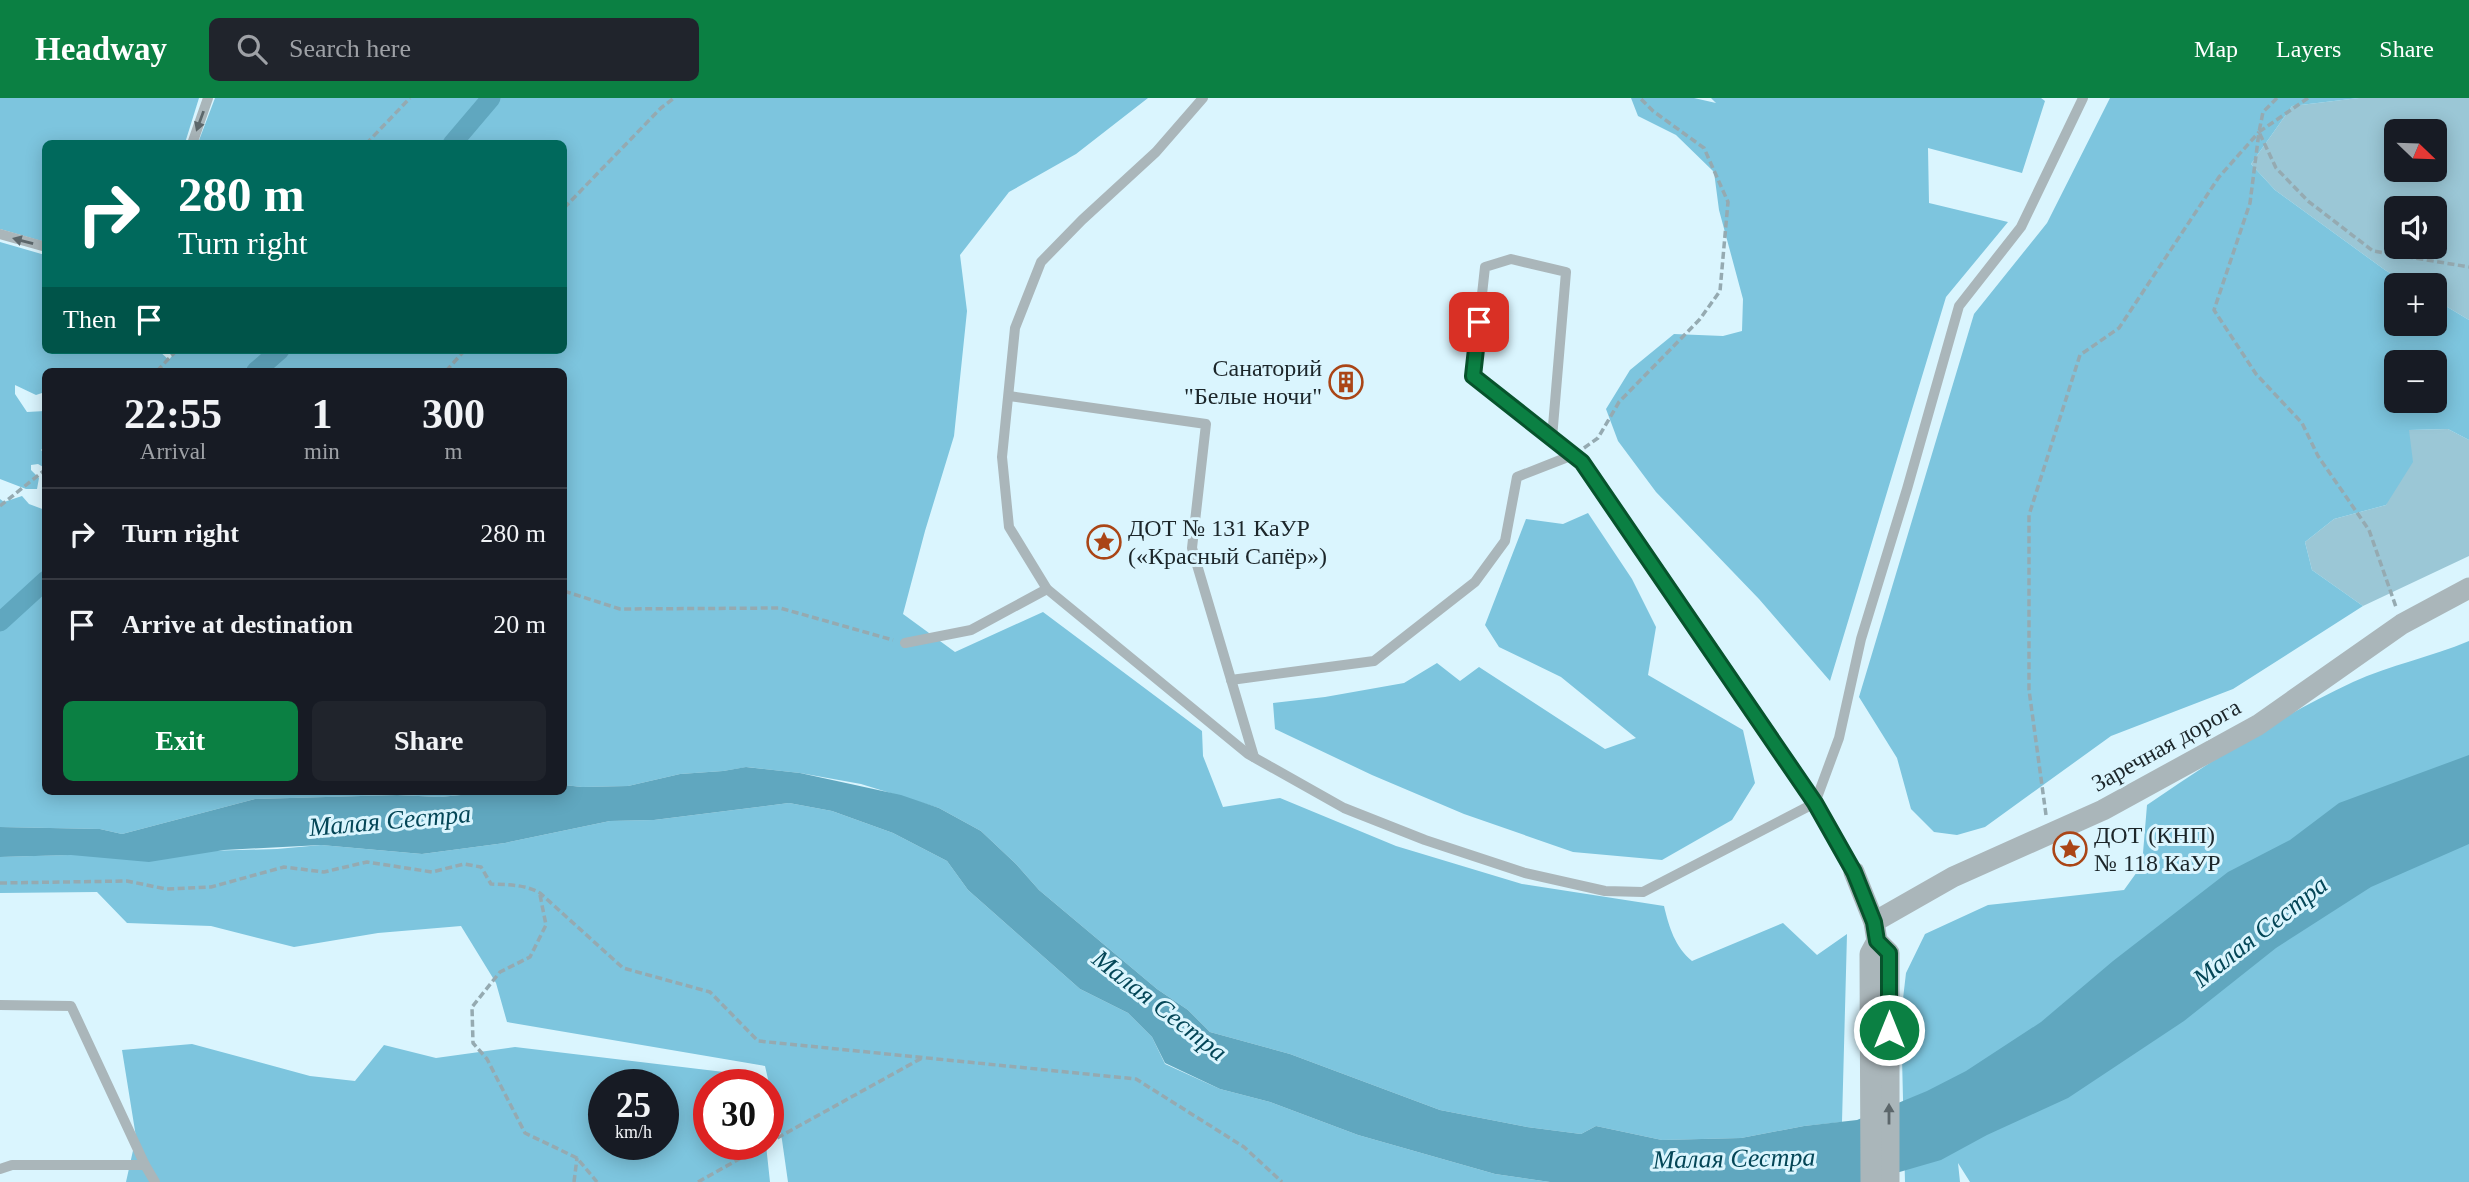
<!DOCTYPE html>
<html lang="en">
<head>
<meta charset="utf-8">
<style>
	body { margin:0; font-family:Georgia,serif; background:#20242c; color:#f1f3f6; height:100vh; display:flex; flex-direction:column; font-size:26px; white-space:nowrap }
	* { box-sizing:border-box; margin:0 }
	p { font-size:23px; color:#9ea1a6 }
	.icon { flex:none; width:38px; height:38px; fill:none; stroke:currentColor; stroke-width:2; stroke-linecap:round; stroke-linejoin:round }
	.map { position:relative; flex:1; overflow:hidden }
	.details { position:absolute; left:42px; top:270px; width:525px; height:427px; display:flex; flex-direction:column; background:#171b24; border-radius:10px; box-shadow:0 4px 18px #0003 }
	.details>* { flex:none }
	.top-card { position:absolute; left:42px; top:42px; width:525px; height:214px; border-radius:10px; box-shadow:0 4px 18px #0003; background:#00695c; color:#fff; overflow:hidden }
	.needle { width:46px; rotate:113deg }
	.fabs { position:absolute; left:2384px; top:21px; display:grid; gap:14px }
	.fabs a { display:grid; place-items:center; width:63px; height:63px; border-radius:10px; background:#171b24; box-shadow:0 4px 18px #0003; font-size:35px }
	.speed { position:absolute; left:588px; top:971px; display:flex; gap:14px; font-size:35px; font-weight:700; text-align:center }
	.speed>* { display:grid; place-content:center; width:91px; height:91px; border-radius:50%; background:#171b24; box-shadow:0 4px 18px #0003; line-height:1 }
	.speed small { font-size:18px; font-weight:400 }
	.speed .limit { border:10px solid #d22; background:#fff; color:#111 }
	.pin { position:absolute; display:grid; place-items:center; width:60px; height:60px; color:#fff; margin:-30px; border-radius:14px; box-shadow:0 4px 10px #0006 }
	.me { position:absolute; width:77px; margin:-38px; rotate:0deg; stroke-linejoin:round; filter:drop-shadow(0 0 5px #0008) }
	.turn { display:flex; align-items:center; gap:24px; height:147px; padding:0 21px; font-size:32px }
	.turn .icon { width:91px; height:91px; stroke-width:2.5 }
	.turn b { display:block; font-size:49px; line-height:60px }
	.then { display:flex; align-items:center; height:66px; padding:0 21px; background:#0003; gap:14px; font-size:26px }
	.eta { display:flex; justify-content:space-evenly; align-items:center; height:119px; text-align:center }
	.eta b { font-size:42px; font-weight:700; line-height:49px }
	.primary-button { display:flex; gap:14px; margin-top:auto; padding:14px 21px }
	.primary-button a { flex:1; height:80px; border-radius:10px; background:#0b8043; color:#fff; font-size:28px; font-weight:700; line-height:80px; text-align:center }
	.primary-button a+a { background:#20242c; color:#f1f3f6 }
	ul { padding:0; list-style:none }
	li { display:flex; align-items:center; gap:21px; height:91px; padding:0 21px; border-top:2px solid #363941 }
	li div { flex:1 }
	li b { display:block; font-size:26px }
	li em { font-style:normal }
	header { display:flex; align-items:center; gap:42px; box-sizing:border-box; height:98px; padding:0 35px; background:#0b8043; color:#fff }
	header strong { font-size:33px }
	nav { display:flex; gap:38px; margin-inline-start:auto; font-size:24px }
	.search { width:490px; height:63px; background:#20242c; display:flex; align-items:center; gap:18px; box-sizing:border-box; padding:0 24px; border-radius:10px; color:#9ea1a6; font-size:26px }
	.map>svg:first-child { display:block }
	.green { fill:#9bc7d6; fill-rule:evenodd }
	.forest { fill:#7dc5de; fill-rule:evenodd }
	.water { fill:#60a7bf }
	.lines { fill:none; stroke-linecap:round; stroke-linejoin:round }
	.canal { stroke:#60a7bf; stroke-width:19 }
	.path { stroke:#95aab1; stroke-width:3.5; stroke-dasharray:7 3.5; stroke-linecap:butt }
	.lane { stroke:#aab6ba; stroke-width:10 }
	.street { stroke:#aab6ba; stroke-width:21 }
	.oneway { fill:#5c676b }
	.route-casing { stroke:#07532c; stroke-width:18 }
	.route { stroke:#0b8043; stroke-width:12 }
	.labels { text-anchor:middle; stroke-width:6; stroke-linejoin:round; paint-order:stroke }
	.poi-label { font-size:24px; fill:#1c262a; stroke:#daf5fe; text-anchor:start }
	.street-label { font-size:24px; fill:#1c262a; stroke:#daf5fe }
	.water-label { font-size:26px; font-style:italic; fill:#044657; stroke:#daf5fe }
</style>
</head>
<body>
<header>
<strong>Headway</strong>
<div class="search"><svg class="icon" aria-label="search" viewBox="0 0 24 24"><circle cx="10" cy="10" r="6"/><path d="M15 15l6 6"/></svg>Search here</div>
<nav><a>Map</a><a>Layers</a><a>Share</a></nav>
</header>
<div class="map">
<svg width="2469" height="1084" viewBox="0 0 2469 1084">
	<rect width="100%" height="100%" fill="#daf5fe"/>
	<!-- green -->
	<g class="green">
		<path d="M2359,0H2469V222L2434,201V187H2410L2385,172L2275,92L2251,66L2292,8ZM2396,33H2434V72H2396ZM2396,110H2434V149H2396Z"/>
		<polygon points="2448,331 2469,342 2469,458 2363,508 2312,472 2305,444 2334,421 2386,407 2409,332"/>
	</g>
	<!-- forest -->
	<g class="forest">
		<polygon points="0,0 199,0 185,45 46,46 45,144 0,131"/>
		<path d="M215,0H1148L1076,56L1009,94L960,157L967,213L954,338L925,433L903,516L955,554L1043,514L1202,633L1203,658L1223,709L1280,700L1396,748L1522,786L1664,808C1669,829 1675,849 1692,863L1783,825L1817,857L1847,836L1842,1024L1804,1028L1741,1040L1662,1042L1596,1028L1581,1036L1527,1029L1440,1012L1290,956L1210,934L1188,912L1157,891L1039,792L1016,766L981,733L939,710L861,686L800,675L747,669L723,673L680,676L628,688L582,689L564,687V273H46L45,294L36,297L15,287V296L27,314L45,313V348L41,352L45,356V370L38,366L31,367V372L39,380L37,391H26L0,381V144L45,157L46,252H158L169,262L176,252H564V46L198,45Z"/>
		<polygon points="1631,0 1694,0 1716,5 1711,0 2041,0 2045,3 2022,75 1928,50 1929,105 2008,124 1946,199 1830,583 1759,501 1656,394 1618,343 1606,311 1630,272 1674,236 1723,238 1742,233 1743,201 1719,112 1714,74 1676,37 1638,18"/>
		<path d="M2110,0H2359L2292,8L2251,66L2275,92L2385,172L2410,187H2396V226H2434V201L2469,222V342L2448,331L2409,332L2413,364L2386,407L2334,421L2305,444L2312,472L2363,508L2233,591L2111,638L1985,729L1957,737L1934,734L1911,711L1897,660L1859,599L1974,216L2047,125ZM2396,264H2434V303H2396Z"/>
		<polygon points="22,398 29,406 45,412 46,693 502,693 440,699 397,697 255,701 122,736 100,731 0,729 0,401 4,404"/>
		<polygon points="1588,415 1632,481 1656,529 1648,577 1743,632 1755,685 1732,722 1662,762 1573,754 1464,716 1372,677 1275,631 1273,605 1325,599 1404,585 1437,565 1460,583 1479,569 1605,651 1636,640 1561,579 1499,549 1485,527 1526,421 1563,426"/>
		<path d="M2469,543V1084H1970L1958,1065L1960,1084H1905L1901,918L1906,875L1925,836L1988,807L2124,792L2142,767L2147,707C2214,661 2280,618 2353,584C2390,567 2431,559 2469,543Z"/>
		<polygon points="789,705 832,713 893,735 947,763 968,792 1080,891 1128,915 1152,939 1165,966 1220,991 1270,1004 1358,1037 1495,1076 1550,1084 788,1084 782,1042 765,968 507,924 496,885 461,828 378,835 294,849 211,828 127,825 97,794 0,795 0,759 277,751 321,747 422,756 505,745 610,723 654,722"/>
		<path d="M192,946L310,978L355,983L384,947L436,960L515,949L749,977L752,987H709V1046L766,1047L770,1084H126L136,1039L122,952ZM604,987H663V1046H604Z"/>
	</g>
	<!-- water -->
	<polygon class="water" points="2469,657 2469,746 2371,789 2276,850 2184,923 2068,1000 1987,1037 1941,1062 1865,1084 1550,1084 1495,1076 1358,1037 1270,1004 1220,991 1165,965 1152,939 1128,915 1080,891 968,792 947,763 893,735 832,713 789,705 654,722 610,723 505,745 422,756 321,747 224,752 149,764 71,757 0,759 0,729 100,731 122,736 255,701 397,697 440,699 502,693 564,693 564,687 582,689 628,688 680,676 723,673 746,669 800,675 901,697 939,710 981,733 1016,766 1039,792 1157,891 1188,912 1210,934 1290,956 1440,1012 1527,1029 1581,1036 1596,1028 1662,1042 1741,1040 1804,1028 1857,1022 1927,993 1966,973 2041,924 2113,863 2228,774 2290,742 2339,705"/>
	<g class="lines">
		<!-- canal -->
		<g class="canal">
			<polyline points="452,46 491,0"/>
			<polyline points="256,273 280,252"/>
			<polyline points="0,524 46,482"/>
		</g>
		<!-- path -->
		<g class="path">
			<polyline points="2277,0 2263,14 2259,34 2276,70 2308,103 2373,153 2469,169"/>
			<polyline points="2308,0 2259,34 2250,105 2214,212 2256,276 2302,325 2318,358 2369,432 2396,509"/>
			<polyline points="366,46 410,0"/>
			<polyline points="564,110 661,10 674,0"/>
			<polyline points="157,273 177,252"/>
			<polyline points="446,273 465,252"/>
			<polyline points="1584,350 1598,340 1619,304 1700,221 1720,193 1728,104 1704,50 1653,13 1640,0"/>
			<polyline points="0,408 46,371"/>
			<polyline points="564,493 620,511 780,510 893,542"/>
			<polyline points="2046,717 2029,592 2029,417 2080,257 2119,230 2219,79 2259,34"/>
			<path d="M0,785L127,783L166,791L211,789L284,769L324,774L367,764L432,774L464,766L481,769L491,786C508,787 524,786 540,795L623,870L710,894L758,943L1136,981L1244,1049L1282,1084"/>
			<polyline points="540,797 546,827 530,859 500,874 472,909 473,945 487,961 525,1035 577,1060 597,1084"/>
			<polyline points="768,1045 922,960"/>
			<polyline points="574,1084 577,1060"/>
			<polyline points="698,1084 766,1046"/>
		</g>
		<!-- lane -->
		<g class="lane">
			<polyline points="1203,0 1156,54 1082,122 1041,164 1015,230 1002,359 1009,429 1047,491 1248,656 1344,710 1425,742 1525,775 1605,793 1643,794 1815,705 1839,640 1861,541 1907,391 1959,208 2021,129 2083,0"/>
			<polyline points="192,46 208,0"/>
			<polyline points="0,136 46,149"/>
			<polyline points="1009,298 1206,326 1192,450 1254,659"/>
			<polyline points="1552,340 1566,174 1511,161 1485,169 1473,278 1582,364 1815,705 1854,774"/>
			<polyline points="905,545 971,532 1047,491"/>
			<polyline points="1231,582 1374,563 1475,484 1505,443 1517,379 1573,357"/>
			<polyline points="0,907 71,908 145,1067"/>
			<polyline points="0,1071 12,1067 145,1067 155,1084"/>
		</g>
		<!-- street -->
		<g class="street">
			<polyline points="1854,774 1874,824 1877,843 1889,855 1889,1084"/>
			<polyline points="1874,824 1953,779 2103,712 2258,627 2402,526 2469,490"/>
			<polyline points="1871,1084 1870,856 1877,843"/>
		</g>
	</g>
	<!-- one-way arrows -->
	<defs><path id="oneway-solid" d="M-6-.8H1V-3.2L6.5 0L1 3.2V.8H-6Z" transform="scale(1.75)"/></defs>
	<g class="oneway">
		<use href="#oneway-solid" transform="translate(200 23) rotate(110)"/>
		<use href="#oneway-solid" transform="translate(23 143) rotate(-165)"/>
		<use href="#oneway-solid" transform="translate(1889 1016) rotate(-90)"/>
	</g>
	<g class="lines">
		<defs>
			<polyline id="route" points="1479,224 1473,278 1582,364 1815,705 1854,774 1874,824 1877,843 1889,855 1889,932"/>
		</defs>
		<!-- route casing -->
		<use href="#route" class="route-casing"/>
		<!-- route -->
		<use href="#route" class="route"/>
	</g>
	<!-- icons -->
	<defs>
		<symbol id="building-ring" viewBox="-11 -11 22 22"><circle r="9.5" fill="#daf5fe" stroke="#aa4516" stroke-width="1.5"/><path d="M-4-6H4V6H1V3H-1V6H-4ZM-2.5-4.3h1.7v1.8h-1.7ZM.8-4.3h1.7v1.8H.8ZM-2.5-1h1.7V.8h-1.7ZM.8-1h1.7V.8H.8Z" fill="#aa4516"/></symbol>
		<symbol id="sight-ring" viewBox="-11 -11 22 22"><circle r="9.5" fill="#daf5fe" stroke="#aa4516" stroke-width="1.5"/><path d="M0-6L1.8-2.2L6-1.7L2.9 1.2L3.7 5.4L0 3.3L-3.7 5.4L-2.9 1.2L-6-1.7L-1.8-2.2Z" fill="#aa4516"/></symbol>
	</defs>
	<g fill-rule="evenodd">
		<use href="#building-ring" x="1327" y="265" width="38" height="38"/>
		<use href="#sight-ring" x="1085" y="425" width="38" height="38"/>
		<use href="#sight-ring" x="2051" y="732" width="38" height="38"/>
	</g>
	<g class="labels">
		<!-- poi labels -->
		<g class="poi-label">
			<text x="1322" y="278" text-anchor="end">Санаторий<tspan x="1322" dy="28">"Белые ночи"</tspan></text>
			<text x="1128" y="438">ДОТ № 131 КаУР<tspan x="1128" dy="28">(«Красный Сапёр»)</tspan></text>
			<text x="2094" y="745">ДОТ (КНП)<tspan x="2094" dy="28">№ 118 КаУР</tspan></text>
		</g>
		<!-- street labels -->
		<g class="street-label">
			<text transform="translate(2166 647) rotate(-29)" y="8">Заречная дорога</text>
		</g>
		<!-- water labels -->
		<g class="water-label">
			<text transform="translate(390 722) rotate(-5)" y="9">Малая Сестра</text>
			<text transform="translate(2260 833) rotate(-38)" y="9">Малая Сестра</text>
			<text transform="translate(1160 907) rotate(38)" y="9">Малая Сестра</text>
			<text transform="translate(1734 1060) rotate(-1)" y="9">Малая Сестра</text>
		</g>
	</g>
</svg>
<div class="fabs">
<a><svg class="needle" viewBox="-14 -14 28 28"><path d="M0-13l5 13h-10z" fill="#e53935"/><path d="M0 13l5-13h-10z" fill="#9ea1a6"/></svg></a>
<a><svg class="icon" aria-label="sound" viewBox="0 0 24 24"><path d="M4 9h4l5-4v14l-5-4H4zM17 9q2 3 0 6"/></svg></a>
<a>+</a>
<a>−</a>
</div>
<div class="speed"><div>25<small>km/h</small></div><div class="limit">30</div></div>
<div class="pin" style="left:1479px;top:224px;background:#d93025"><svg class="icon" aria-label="arrive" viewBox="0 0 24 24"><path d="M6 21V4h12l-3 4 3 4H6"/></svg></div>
<svg class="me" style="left:1889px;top:932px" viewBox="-20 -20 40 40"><circle r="17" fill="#0b8043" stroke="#fff" stroke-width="3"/><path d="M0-11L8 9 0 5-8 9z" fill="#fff"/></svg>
<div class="top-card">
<div class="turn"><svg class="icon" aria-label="right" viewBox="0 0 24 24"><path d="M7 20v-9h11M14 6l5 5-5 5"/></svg><div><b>280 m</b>Turn right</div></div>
<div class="then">Then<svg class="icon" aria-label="arrive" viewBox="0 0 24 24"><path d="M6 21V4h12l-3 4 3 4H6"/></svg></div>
</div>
<section class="details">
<div class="eta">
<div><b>22:55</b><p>Arrival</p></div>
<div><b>1</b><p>min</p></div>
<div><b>300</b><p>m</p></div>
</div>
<ul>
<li><svg class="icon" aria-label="right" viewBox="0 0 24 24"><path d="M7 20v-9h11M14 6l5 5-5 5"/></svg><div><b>Turn right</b></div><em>280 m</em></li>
<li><svg class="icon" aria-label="arrive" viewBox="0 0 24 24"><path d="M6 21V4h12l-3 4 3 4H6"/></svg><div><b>Arrive at destination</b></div><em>20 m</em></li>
</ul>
<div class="primary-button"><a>Exit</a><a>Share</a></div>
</section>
</div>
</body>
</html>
